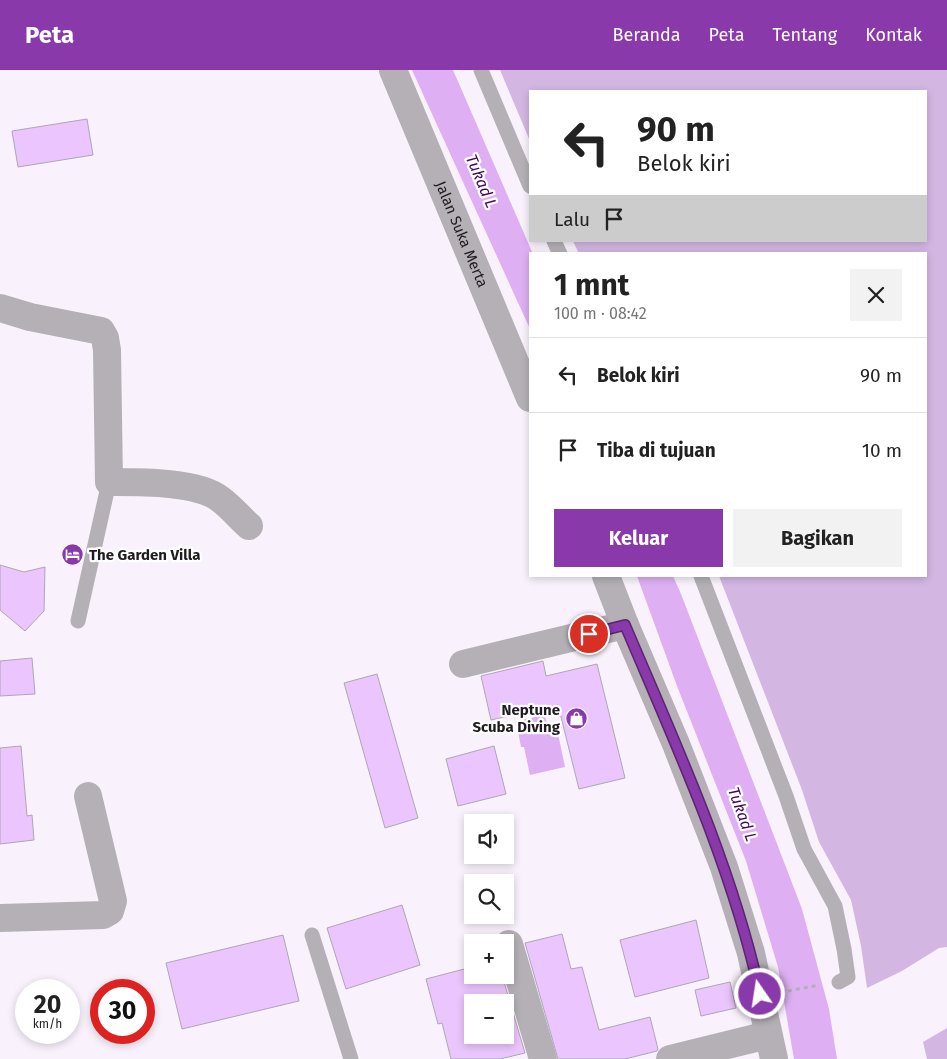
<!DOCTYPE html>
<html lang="id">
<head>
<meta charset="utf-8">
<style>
	body { margin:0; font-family:"Fira Sans",sans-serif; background:#f2f2f2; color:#222; height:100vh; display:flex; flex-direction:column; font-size:19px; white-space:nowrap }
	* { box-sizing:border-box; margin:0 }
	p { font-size:16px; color:#767676 }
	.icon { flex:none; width:28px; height:28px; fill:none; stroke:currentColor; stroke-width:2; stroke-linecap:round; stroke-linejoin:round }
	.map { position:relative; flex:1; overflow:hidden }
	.side { position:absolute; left:529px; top:182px; width:398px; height:325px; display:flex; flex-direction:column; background:#fff; border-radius:0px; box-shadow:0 2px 8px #0003 }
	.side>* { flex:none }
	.top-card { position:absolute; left:529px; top:20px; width:398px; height:152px; border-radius:0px; box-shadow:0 2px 8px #0003; background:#fff; color:#222; overflow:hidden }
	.fabs { position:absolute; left:464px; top:744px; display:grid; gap:10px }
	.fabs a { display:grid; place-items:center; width:50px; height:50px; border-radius:0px; background:#fff; box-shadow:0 2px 8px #0003; font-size:25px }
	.speed { position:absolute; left:15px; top:909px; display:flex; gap:10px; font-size:25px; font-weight:700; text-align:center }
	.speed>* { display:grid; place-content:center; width:65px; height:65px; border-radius:50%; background:#fff; box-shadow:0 2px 8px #0003; line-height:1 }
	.speed small { font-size:12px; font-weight:400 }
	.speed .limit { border:8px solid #d22; background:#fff; color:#111 }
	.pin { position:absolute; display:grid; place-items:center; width:42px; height:42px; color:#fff; margin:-21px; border:2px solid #fff; border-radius:50%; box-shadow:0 1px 5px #0007 }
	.me { position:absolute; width:55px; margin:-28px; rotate:347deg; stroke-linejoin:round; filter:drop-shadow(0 0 4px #0008) }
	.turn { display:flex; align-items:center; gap:18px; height:105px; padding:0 25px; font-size:22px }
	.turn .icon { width:65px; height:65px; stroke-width:2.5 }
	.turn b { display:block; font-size:35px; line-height:42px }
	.then { display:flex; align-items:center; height:48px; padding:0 25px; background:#0003; gap:10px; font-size:19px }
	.round { display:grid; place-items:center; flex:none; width:52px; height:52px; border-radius:0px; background:#f2f2f2 }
	.head { display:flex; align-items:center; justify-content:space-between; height:85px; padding:0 25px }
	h1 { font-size:30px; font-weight:700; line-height:38px }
	.cta { display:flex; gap:10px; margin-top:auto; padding:10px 25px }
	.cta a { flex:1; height:58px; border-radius:0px; background:#8939a9; color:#fff; font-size:20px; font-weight:700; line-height:58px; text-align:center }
	.cta a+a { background:#f2f2f2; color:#222 }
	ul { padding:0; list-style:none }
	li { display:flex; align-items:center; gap:15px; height:75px; padding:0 25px; border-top:1px solid #e0e0e0 }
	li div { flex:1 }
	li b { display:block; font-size:19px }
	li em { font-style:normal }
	header { display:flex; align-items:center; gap:30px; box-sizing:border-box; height:70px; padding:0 25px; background:#8939a9; color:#fff }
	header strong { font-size:24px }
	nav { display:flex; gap:28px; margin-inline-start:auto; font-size:18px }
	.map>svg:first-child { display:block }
	.green { fill:#d4b6e2 }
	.water { fill:#deaff3 }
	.building { fill:#ebc5fd; stroke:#aea6b3; fill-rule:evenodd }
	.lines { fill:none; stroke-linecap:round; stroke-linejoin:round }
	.path { stroke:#b3adb6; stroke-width:3; stroke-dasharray:4 4; stroke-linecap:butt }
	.service { stroke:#b4b0b6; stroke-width:15 }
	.minor { stroke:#b4b0b6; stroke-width:28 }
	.route-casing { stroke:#59256e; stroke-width:12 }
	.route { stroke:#8939a9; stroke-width:9 }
	.labels { text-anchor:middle; stroke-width:4.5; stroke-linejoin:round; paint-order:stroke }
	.street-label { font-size:15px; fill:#1f1b20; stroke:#fff }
	.poi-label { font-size:15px; font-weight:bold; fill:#1f1b20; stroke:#fff; text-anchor:start }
	.water-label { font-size:16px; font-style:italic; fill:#46085b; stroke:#fff }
</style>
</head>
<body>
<header>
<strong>Peta</strong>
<nav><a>Beranda</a><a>Peta</a><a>Tentang</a><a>Kontak</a></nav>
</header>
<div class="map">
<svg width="947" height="989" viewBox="0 0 947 989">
	<rect width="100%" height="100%" fill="#f9f2fd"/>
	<!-- green -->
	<g class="green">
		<polygon points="500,0 947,0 947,877 939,878 902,901 867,918 861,876 851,830 819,772 802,720 719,506 925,506 925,184 579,184 573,171 925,171 925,21 530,21 530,71"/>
		<polygon points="947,958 947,989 927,989 923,972"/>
	</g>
	<!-- water -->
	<g class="water">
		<polygon points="412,0 453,0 533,184 530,184 530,259"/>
		<polygon points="637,506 673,506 681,524 802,839 829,939 837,989 794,989 778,897 746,791 677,616"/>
		<polygon points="545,645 548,661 557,659 565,697 530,705 524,677 521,677 516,651"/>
	</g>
	<!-- building -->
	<g class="building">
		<polygon points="87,49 93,85 18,97 12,61"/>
		<polygon points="0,495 24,502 45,497 44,541 25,561 0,540"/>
		<polygon points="32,588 35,624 0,626 0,591"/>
		<polygon points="543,591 546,606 597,594 625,708 579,719 558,635 491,650 481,606"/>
		<polygon points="377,604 418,748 385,758 344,613"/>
		<polygon points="21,676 27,746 32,745 34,770 0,774 0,678"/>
		<polygon points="494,676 506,724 458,736 446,689"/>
		<polygon points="402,835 420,895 346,919 327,858"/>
		<polygon points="696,850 709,908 635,927 620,870"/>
		<polygon points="562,864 571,899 582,897 599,960 650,947 658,979 657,981 625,989 558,989 525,873"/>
		<polygon points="283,865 299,931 182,959 166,893"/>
		<path d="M472,897V905H502L525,983L500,989H451L442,953L438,954L426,909ZM472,932H505V965H472Z"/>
		<polygon points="730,912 736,938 701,946 695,920"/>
	</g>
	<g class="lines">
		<!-- path -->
		<polyline class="path" points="788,921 819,915"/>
		<!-- service -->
		<g class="service">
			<polyline points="481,0 530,116"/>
			<polyline points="554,171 560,184"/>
			<polyline points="701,506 786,726 804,779 835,836 844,879 848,907 839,912"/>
			<polyline points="78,551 109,412"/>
			<polyline points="312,865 351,989"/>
		</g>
		<!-- minor -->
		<g class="minor">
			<path id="s1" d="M393,0L530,328"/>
			<path d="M0,238L30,247L101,261L105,268L107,280L109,412C137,412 198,411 220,429C231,437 239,447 249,456"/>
			<polyline points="606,506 625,555 676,674 724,797 751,883 774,989"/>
			<polyline points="463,594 625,555"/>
			<polyline points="0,848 103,845 110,841 113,831 88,726"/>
			<polyline points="509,874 543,989"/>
			<polyline points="670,989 768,965"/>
		</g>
	</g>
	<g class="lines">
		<defs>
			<path id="route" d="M589,564L625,555C676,675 732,796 760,924"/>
		</defs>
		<!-- route casing -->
		<use href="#route" class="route-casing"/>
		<!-- route -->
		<use href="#route" class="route"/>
	</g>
	<!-- icons -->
	<defs>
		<symbol id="hotel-disc" viewBox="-11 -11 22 22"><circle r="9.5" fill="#8939a9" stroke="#fff"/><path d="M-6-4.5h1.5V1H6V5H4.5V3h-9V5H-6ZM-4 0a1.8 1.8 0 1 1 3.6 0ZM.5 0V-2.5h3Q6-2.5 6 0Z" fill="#fff"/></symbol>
		<symbol id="shop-disc" viewBox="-11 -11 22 22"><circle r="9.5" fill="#8939a9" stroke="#fff"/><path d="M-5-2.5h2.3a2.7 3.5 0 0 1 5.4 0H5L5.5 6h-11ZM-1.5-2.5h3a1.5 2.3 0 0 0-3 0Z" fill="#fff"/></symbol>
	</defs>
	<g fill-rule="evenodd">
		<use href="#hotel-disc" x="60" y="472" width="25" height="25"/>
		<use href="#shop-disc" x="564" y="636" width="25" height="25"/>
	</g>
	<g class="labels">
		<!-- street labels -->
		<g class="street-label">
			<text dy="5" stroke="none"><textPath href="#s1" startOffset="178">Jalan Suka Merta</textPath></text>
		</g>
		<!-- poi labels -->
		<g class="poi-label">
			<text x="89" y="490">The Garden Villa</text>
			<text x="560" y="645" text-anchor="end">Neptune<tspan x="560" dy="17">Scuba Diving</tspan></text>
		</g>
		<!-- water labels -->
		<g class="water-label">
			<text transform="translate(482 111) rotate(67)" y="6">Tukad L</text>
			<text transform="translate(743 744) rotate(70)" y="6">Tukad L</text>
		</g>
	</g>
</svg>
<div class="fabs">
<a><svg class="icon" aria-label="sound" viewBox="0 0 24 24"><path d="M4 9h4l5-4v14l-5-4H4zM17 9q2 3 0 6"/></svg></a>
<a><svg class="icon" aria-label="search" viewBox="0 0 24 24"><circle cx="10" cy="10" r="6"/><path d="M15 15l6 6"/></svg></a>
<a>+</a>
<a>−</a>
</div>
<div class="speed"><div>20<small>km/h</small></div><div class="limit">30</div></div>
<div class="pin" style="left:589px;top:564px;background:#d93025"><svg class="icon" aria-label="arrive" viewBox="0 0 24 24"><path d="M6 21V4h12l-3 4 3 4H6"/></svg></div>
<svg class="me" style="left:760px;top:924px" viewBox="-20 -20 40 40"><circle r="17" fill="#8939a9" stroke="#fff" stroke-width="3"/><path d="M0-11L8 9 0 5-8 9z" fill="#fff"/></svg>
<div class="top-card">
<div class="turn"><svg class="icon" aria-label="left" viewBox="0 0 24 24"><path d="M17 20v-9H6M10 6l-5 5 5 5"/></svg><div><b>90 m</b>Belok kiri</div></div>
<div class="then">Lalu<svg class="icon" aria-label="arrive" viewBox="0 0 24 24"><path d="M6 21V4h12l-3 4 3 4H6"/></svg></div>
</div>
<section class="side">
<div class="head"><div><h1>1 mnt</h1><p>100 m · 08:42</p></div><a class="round"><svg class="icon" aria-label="close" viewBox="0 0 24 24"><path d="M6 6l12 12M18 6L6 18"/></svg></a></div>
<ul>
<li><svg class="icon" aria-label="left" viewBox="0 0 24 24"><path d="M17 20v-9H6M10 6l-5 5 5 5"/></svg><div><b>Belok kiri</b></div><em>90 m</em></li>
<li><svg class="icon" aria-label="arrive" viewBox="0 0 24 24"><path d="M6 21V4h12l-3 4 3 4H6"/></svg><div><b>Tiba di tujuan</b></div><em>10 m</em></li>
</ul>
<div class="cta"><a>Keluar</a><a>Bagikan</a></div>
</section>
</div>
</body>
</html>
